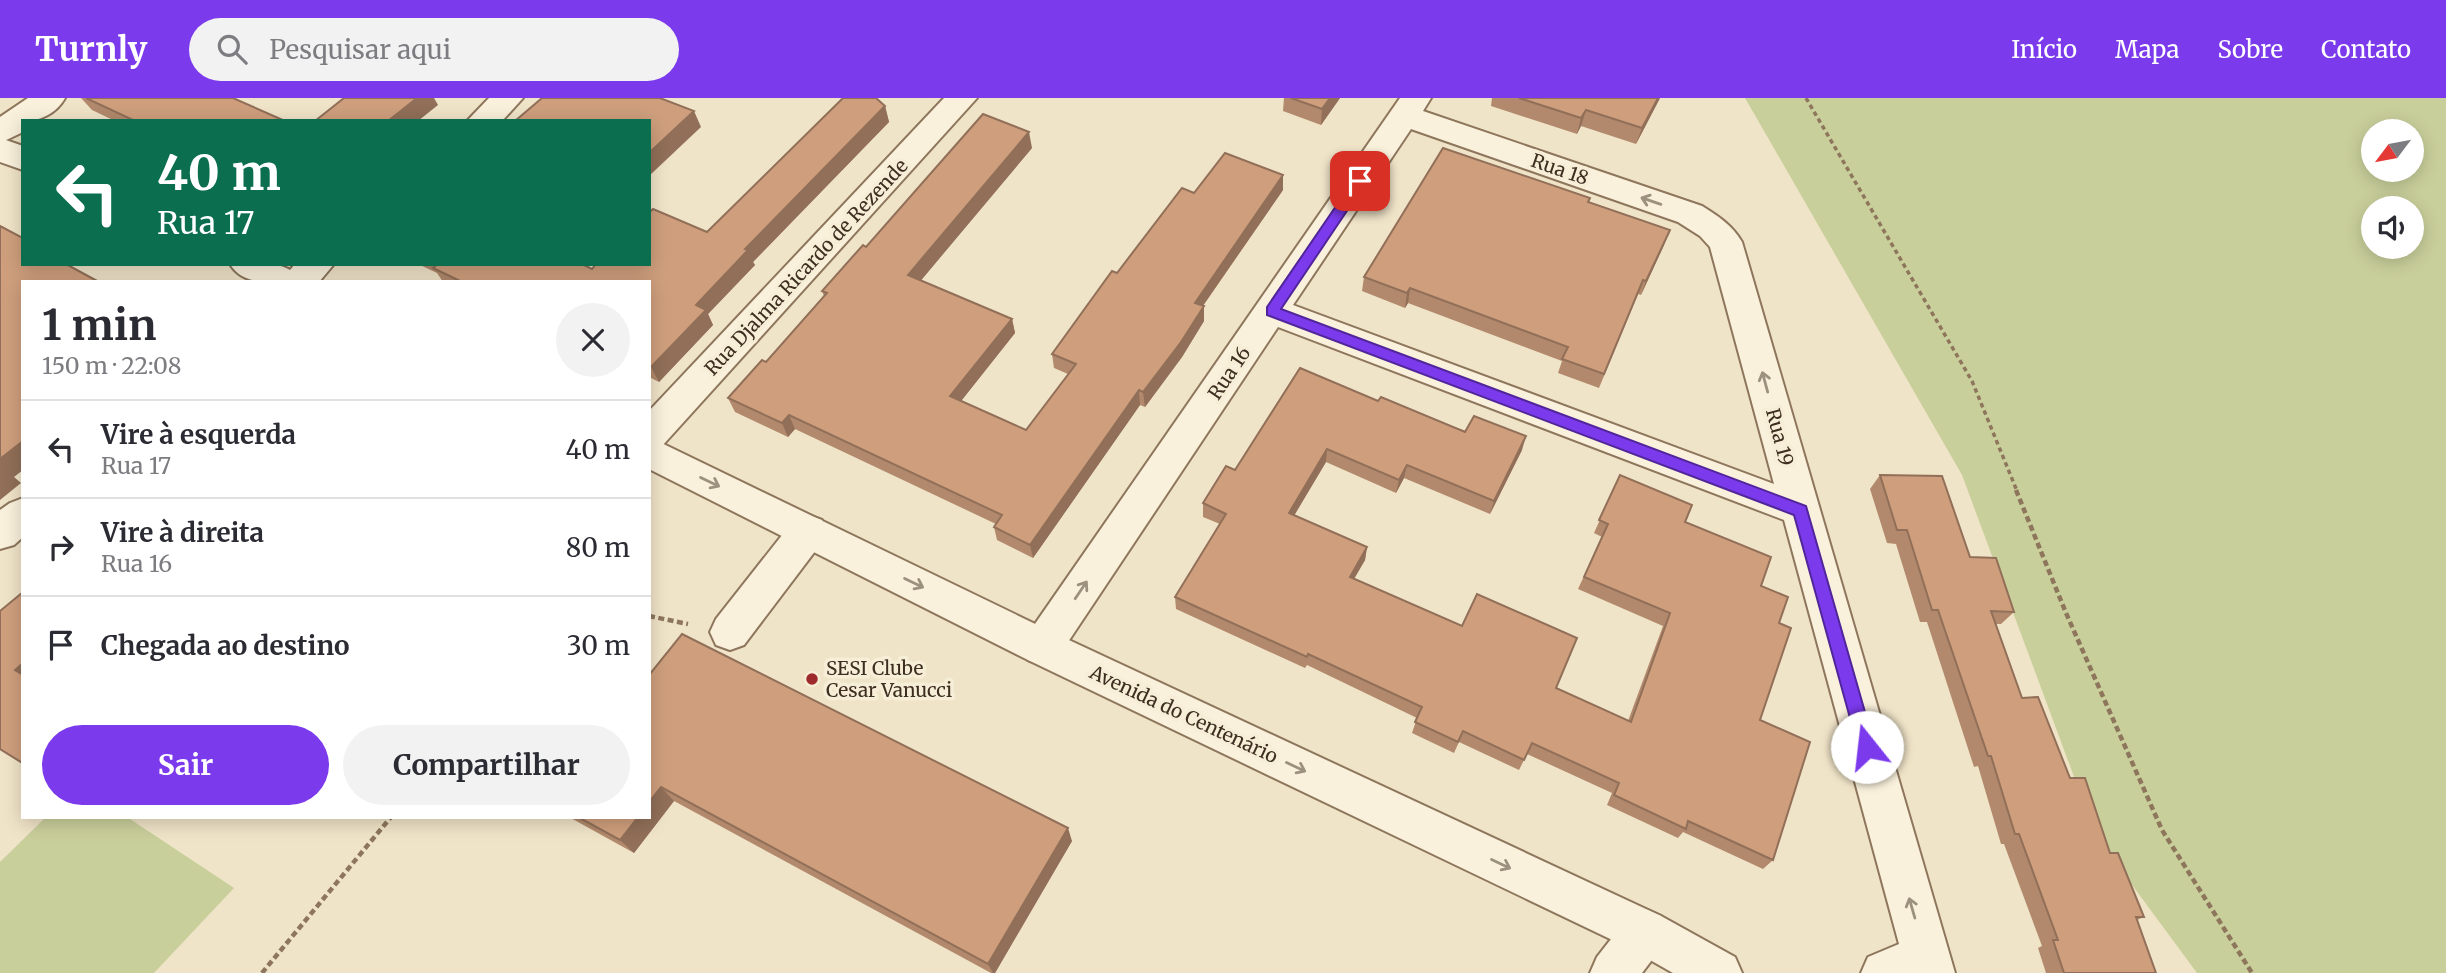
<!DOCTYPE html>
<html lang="pt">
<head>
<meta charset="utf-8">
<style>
	body { margin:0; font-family:Merriweather,serif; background:#f2f2f3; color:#2b2b33; height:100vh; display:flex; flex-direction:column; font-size:26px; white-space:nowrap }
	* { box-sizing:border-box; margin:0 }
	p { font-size:23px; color:#7c7c81 }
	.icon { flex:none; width:38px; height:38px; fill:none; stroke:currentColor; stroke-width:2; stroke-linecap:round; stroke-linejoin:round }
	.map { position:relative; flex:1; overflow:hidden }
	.side { position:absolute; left:21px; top:182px; width:630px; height:539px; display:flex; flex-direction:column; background:#fff; border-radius:0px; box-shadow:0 4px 18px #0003 }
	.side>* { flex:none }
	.banner { position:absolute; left:21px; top:21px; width:630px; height:147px; border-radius:0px; box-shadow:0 4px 18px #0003; background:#0b6e4f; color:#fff; overflow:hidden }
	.needle { width:46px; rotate:238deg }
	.controls { position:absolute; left:2361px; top:21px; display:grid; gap:14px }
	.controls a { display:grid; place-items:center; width:63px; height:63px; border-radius:50%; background:#fff; box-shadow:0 4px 18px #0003; font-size:35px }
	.pin { position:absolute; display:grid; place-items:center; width:60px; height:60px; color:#fff; margin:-30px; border-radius:14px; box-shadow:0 4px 10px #0006 }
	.me { position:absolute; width:77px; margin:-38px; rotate:344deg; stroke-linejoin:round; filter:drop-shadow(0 0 5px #0008) }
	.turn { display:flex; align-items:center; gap:24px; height:147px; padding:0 21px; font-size:32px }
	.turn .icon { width:91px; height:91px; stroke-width:2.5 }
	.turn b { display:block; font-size:49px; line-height:60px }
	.round { display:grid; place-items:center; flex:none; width:74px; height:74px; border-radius:37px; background:#f2f2f3 }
	.head { display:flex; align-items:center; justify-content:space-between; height:119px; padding:0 21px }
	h1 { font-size:42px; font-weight:700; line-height:52px }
	.action { display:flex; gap:14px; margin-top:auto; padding:14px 21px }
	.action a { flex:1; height:80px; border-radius:42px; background:#7c3aed; color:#fff; font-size:28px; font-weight:700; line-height:80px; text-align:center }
	.action a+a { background:#f2f2f3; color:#2b2b33 }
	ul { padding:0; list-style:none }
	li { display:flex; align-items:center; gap:21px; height:98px; padding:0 21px; border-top:2px solid #e1e1e2 }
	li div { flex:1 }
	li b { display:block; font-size:26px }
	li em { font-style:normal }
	header { display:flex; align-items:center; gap:42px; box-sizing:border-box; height:98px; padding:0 35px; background:#7c3aed; color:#fff }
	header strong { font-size:33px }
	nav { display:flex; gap:38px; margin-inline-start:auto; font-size:24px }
	.search { width:490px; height:63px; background:#f2f2f3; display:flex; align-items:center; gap:18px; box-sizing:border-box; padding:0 24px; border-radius:38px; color:#7c7c81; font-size:26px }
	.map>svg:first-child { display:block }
	.green { fill:#c9cf9b; fill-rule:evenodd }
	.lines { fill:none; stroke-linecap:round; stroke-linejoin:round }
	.minor-casing { stroke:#8d765c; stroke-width:4 }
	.tertiary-casing { stroke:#8d765c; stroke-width:4 }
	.path-far1 { stroke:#8d765c; stroke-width:3.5; stroke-dasharray:4.5 3.5; stroke-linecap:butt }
	.path { stroke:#8d765c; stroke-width:4.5; stroke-dasharray:6 3.5; stroke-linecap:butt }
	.minor { fill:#faf1dc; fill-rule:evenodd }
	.tertiary { fill:#faf1dc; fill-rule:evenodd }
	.wall { fill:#b2896c }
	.shaded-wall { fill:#916f58 }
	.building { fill:#cf9f7d; stroke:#916f58; stroke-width:2 }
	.oneway { stroke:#9c907e }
	.route { fill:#7c3aed; stroke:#51269a; stroke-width:2 }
	.poi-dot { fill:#9e2a2b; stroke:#f7eed8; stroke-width:2.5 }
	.labels { text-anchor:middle; stroke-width:7; stroke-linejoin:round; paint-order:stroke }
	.street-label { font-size:19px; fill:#3d2e20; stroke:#f7eed8 }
	.poi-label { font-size:19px; fill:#3d2e20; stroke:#f7eed8; text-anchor:start }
</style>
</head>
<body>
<header>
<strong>Turnly</strong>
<div class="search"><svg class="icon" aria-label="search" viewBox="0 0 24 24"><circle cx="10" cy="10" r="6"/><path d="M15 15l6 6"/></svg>Pesquisar aqui</div>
<nav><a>Início</a><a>Mapa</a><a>Sobre</a><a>Contato</a></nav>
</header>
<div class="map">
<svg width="2446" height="875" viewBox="0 0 2446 875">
	<rect width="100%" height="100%" fill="#f0e4c8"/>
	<!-- green -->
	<g class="green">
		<path d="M1745,0H2446V875H2197L2096,738L1962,377ZM2373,33H2412V72H2373ZM2373,110H2412V149H2373Z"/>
		<polygon points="46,719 127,719 234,790 154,875 0,875 0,764"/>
	</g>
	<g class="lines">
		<defs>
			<g id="minor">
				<path d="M28,0H65C56,16 40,23 23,23V34L0,45V19Z"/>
				<polygon points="489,0 523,0 502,23 467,23"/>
				<polygon points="944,0 977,0 662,348 649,353 649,313"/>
				<path d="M1400,0H1431L1423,13L1702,108C1718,118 1732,127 1742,144L1955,875H1861L1868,859L1899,846L1784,422L1278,229L1056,562L1042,567L1028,562L1022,549L1028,536ZM1411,31L1678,124L1700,138L1710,149L1774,386L1293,207Z"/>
				<polygon points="295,166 334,166 319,184 280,184"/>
				<polygon points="23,400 23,439 14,447 0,451 0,412 10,405"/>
				<polygon points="808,417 822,422 827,433 822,444 744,547 730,552 716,547 710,534 716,521 794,422"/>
				<polygon points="1645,811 1661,818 1668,834 1661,850 1642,875 1590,875 1597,859 1629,818"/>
			</g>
			<g id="tertiary">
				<polygon points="0,40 23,48 23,72 0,64"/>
				<path d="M230,166C254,166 288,160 302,184C278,184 244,190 230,166Z"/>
				<polygon points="649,339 1056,536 1661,818 1735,859 1742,875 1673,875 1629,850 1028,562 649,371"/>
			</g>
		</defs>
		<!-- minor casing -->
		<use href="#minor" class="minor-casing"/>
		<!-- tertiary casing -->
		<use href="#tertiary" class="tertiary-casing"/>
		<!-- path-far1 -->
		<polyline class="path-far1" points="1806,0 1972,283 2017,393"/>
		<!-- path -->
		<g class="path">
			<polyline points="2016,392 2066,515 2162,732 2252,875"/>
			<polyline points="649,518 688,526"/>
			<polyline points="262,875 391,719"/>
		</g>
		<!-- minor -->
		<use href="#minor" class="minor"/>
		<!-- tertiary -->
		<use href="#tertiary" class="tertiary"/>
	</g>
	<!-- wall -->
	<g class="wall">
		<polygon points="81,0 233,0 285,23 115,23 92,12"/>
		<polygon points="1284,0 1340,0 1321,27 1283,13"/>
		<polygon points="1492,0 1660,0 1636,46 1581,28 1577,36 1491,8"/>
		<polygon points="885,8 889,24 753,164 755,167 708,216 713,227 659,284 649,279 649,184 443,184 437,175 418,166 582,166 592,171 707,134"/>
		<polygon points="1032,50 921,182 1012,221 1015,235 961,303 1026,332 1068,276 1054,270 1052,256 1117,175 1194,95 1283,92 1203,208 1204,223 1182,259 1145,309 1140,307 1033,460 997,442 994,429 996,426 795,331 788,339 735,314 728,300 766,264 824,198 822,193"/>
		<polygon points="1589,104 1664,147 1641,197 1638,196 1599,290 1558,275 1562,263 1408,205 1405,210 1362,193 1364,179"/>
		<polygon points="1378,303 1522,352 1490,416 1404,380 1396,395 1326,364 1294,417 1367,449 1365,462 1354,481 1556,590 1628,623 1663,528 1578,491 1602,439 1594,435 1620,377 1685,424 1761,488 1779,525 1760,622 1773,762 1763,771 1683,734 1678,740 1607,707 1612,695 1527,656 1519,672 1459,644 1454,655 1412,635 1417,620 1307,567 1305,570 1176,511 1175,499 1220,426 1203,419 1203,405 1235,372"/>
		<polygon points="1880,377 1970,459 2014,514 2001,526 1996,526 2022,600 2070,680 2144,819 2137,822 2156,875 2046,875 2038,850 2042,848 2004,746 2001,746 1978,668 1974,669 1927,524 1920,524 1896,446 1887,445 1870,391"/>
		<polygon points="649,577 1072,743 995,875 991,875 674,703 634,755 569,719 649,719"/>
	</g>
	<!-- shaded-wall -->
	<g class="shaded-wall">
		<polygon points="417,0 434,0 438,7 418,23 388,23"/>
		<polygon points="1330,0 1340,0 1321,27 1322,11"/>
		<polygon points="1658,0 1660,0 1636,46 1642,30"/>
		<polygon points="885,8 889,24 753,164 755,167 708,216 713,227 659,284 651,269 696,207 745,151"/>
		<polygon points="1586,12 1581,28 1577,36 1581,20"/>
		<polygon points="694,13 701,29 649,78 649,55"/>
		<polygon points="1029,34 1032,50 913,192 908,177"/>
		<polygon points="1283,77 1283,92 1195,219 1195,205"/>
		<polygon points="1670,132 1664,147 1641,197 1646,183"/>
		<polygon points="1410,190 1408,205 1405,210 1407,195"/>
		<polygon points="1204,208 1204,223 1182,259 1145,309 1143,294"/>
		<polygon points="1012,221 1015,235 954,312 950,298"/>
		<polygon points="1139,292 1140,307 1033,460 1030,447"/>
		<polygon points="789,317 795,331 788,339 782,325"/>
		<polygon points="1526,338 1522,352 1490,416 1494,403"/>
		<polygon points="23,343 23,372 14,379 21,385 0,402 0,361"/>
		<polygon points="1327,351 1326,364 1288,428 1289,415"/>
		<polygon points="1407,367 1404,380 1396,395 1399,382"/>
		<polygon points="1367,449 1365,462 1348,491 1350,479"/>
		<polygon points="23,565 23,577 15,572"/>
		<polygon points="661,689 674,703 634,755 620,742 638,719 649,719 649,704"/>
		<polygon points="1068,730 1072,743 995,875 993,875 988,866"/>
	</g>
	<!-- building -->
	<g class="building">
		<polygon points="86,0 233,0 285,23 135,23"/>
		<polygon points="344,0 417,0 388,23 315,23"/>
		<polygon points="542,0 660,0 694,13 649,55 649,23 515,23"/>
		<polygon points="843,0 876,0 885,8 745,151 748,152 696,207 706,212 651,269 649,269 649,184 462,184 433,170 438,166 582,166 592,171 596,166 649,166 649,115 653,111 707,134"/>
		<polygon points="1291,0 1330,0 1322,11"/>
		<polygon points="1519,0 1658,0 1642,30 1586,12 1581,20"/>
		<polygon points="983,16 1029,34 908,177 1012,221 950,298 1026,332 1076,266 1052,256 1112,173 1117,175 1182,90 1194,95 1225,55 1283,77 1195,205 1204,208 1181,244 1143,294 1139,292 1030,447 994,429 1002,417 789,317 782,325 728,300 762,262 766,264 827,195 822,193 863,147 866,149"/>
		<polygon points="1443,50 1590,100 1588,104 1670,132 1646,183 1643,182 1604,276 1562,261 1568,249 1410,190 1407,195 1364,179"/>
		<polygon points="0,128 23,140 23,166 66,166 99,184 23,184 23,343 0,361"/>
		<polygon points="1300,270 1378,303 1381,299 1465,334 1474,318 1526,338 1494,403 1407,367 1399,382 1327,351 1289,415 1367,449 1350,479 1462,528 1477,496 1577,540 1556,590 1631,624 1670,515 1584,479 1608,426 1599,422 1620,377 1692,407 1685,424 1771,459 1761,488 1788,499 1779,525 1791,530 1760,622 1810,644 1773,762 1688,723 1686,731 1614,697 1619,685 1532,645 1524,662 1463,633 1458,644 1415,624 1422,609 1308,556 1307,559 1175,499 1226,416 1203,405 1226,368 1235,372"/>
		<polygon points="1880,377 1942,378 1970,459 1996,460 2014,514 1991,513 2022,600 2038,599 2070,680 2085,680 2110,755 2118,755 2144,819 2136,819 2156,875 2064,875 2053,842 2058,842 2019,736 2015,736 1991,658 1988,658 1938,512 1932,512 1907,432 1897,432"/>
		<polygon points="23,494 23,565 15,572 23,577 23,663 21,664 0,651 0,513"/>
		<polygon points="682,536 1068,730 988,866 661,689 649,704 649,577"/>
		<polygon points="578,719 638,719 620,742"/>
	</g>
	<!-- one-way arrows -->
	<defs><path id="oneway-shaft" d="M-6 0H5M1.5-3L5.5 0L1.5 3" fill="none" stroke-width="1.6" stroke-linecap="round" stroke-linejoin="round" transform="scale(1.75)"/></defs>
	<g class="oneway">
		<use href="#oneway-shaft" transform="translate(1651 103) rotate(-161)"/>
		<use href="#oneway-shaft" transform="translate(1765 284) rotate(-105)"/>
		<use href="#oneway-shaft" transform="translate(710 384) rotate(26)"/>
		<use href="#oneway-shaft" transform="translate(914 485) rotate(26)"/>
		<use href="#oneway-shaft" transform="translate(1081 492) rotate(-56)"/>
		<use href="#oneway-shaft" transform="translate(1296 669) rotate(25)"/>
		<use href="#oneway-shaft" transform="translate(1501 766) rotate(25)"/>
		<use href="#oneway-shaft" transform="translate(1912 810) rotate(-106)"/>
	</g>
	<!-- route -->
	<polygon class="route" points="1360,78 1367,83 1365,86 1281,211 1806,408 1875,649 1873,655 1867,658 1861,655 1858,649 1794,417 1267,217 1267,209 1356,79"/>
	<!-- markers -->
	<circle class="poi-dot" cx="812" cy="581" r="7"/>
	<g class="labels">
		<!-- street labels -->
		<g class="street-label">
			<text transform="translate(1560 71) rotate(19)" y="7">Rua 18</text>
			<text transform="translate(806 169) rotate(-47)" y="7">Rua Djalma Ricardo de Rezende</text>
			<text transform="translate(1229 275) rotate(-56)" y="7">Rua 16</text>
			<text transform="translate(1780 339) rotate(75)" y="7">Rua 19</text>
			<text transform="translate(1184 616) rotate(25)" y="7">Avenida do Centenário</text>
		</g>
		<!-- poi labels -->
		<g class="poi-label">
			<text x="826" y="577">SESI Clube<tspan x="826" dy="22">Cesar Vanucci</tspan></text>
		</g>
	</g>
</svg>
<div class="controls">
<a><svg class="needle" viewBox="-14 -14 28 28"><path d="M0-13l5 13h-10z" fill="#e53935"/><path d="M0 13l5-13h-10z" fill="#7c7c81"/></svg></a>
<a><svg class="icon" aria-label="sound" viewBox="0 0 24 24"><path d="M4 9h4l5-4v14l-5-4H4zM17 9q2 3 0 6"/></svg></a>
</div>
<div class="pin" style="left:1360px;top:83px;background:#d93025"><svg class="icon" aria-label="arrive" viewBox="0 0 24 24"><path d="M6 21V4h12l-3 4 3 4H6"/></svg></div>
<svg class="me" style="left:1867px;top:649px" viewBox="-20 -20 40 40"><circle r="19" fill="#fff"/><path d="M0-13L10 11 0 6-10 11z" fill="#7c3aed"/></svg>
<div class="banner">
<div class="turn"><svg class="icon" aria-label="left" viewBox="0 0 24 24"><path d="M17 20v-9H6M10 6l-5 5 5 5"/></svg><div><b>40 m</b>Rua 17</div></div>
</div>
<section class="side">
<div class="head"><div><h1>1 min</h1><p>150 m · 22:08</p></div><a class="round"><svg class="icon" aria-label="close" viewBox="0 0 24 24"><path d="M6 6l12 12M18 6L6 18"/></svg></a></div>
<ul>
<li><svg class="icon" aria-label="left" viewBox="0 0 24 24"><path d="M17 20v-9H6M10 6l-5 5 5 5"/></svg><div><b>Vire à esquerda</b><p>Rua 17</p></div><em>40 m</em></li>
<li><svg class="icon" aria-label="right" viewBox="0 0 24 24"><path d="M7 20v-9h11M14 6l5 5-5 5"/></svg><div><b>Vire à direita</b><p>Rua 16</p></div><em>80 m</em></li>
<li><svg class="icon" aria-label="arrive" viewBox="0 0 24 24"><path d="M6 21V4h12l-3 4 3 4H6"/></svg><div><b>Chegada ao destino</b></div><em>30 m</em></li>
</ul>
<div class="action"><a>Sair</a><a>Compartilhar</a></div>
</section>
</div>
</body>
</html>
